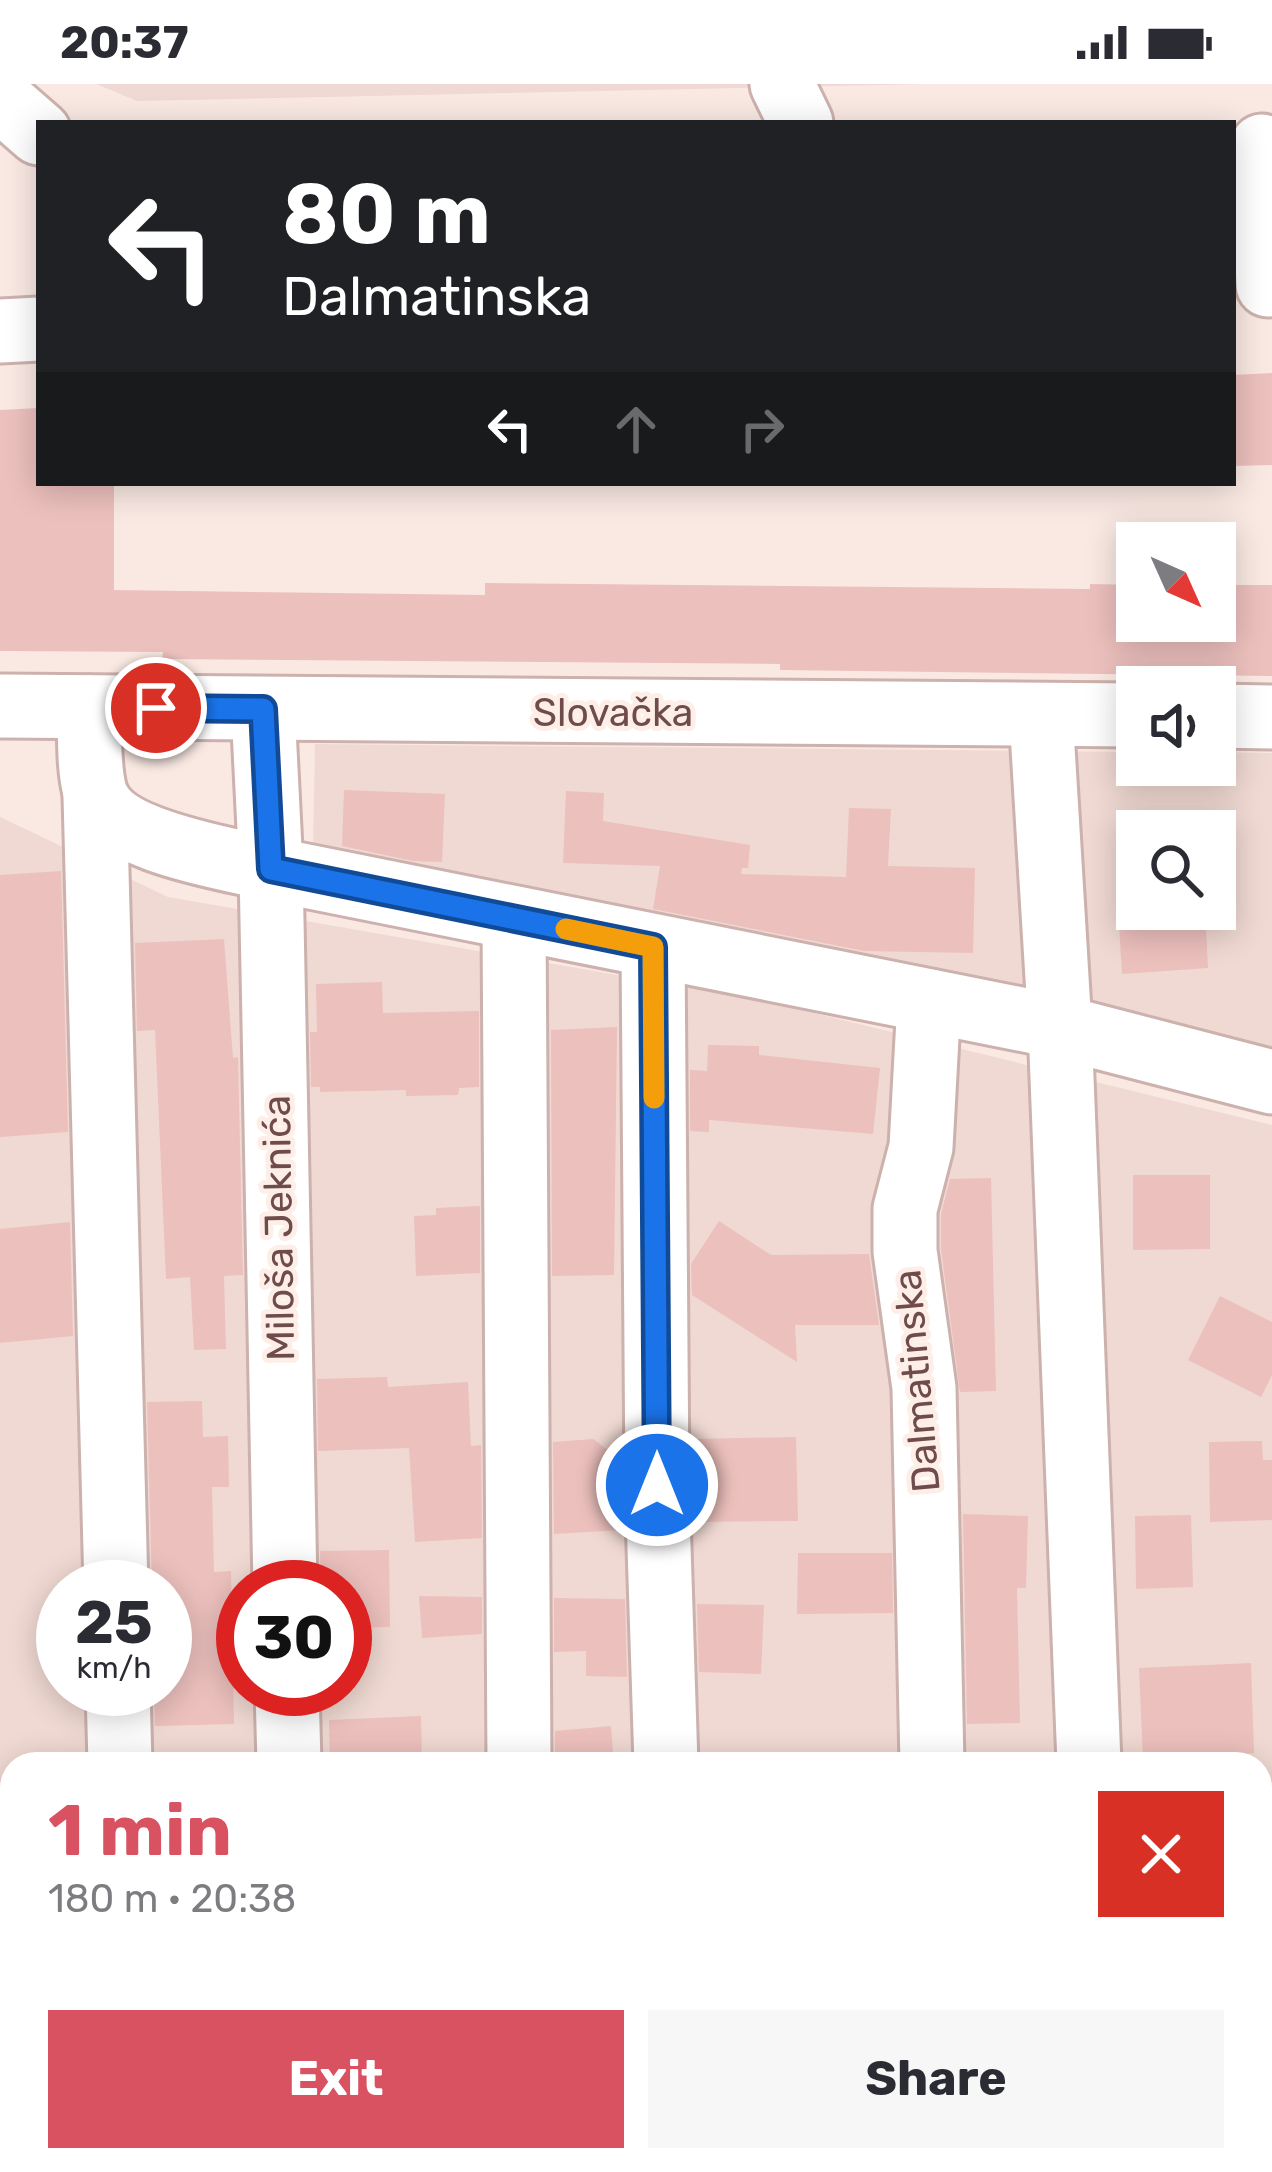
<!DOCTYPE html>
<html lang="en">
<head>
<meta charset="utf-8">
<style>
	body { margin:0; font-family:Rubik,sans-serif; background:#f7f7f7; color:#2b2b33; height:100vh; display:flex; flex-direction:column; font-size:45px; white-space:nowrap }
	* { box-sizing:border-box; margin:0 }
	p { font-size:39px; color:#7c7c81 }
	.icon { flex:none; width:66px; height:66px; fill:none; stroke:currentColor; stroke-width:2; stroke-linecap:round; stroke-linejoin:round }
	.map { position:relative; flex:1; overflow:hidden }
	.sheet { position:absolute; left:0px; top:1668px; width:1272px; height:420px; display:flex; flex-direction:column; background:#fff; border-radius:36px 36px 0 0; box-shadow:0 6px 30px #0003 }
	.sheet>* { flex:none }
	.top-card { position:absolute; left:36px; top:36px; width:1200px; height:366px; border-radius:0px; box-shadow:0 6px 30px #0003; background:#202124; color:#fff; overflow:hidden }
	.needle { width:78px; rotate:135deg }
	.tools { position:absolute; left:1116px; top:438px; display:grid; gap:24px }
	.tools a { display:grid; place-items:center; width:120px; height:120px; border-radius:0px; background:#fff; box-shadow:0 6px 30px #0003; font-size:60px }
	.speed { position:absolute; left:36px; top:1476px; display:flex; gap:24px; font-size:60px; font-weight:700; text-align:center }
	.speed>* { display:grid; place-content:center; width:156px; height:156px; border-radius:50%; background:#fff; box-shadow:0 6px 30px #0003; line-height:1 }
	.speed small { font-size:30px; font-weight:400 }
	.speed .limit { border:18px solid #d22; background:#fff; color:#111 }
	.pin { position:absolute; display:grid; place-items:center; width:102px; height:102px; color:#fff; margin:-51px; border:6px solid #fff; border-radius:50%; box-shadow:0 3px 12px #0007 }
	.me { position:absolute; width:132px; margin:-66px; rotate:0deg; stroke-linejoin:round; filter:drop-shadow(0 0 9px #0008) }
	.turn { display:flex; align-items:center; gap:42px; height:252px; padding:0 48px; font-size:54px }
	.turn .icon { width:156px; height:156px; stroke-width:2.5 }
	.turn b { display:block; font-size:84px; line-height:102px }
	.lanes { display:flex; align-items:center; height:114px; padding:0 48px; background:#0003; justify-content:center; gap:60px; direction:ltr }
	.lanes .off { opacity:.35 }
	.round { display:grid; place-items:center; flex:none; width:126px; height:126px; border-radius:0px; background:#f7f7f7 }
	.headline { display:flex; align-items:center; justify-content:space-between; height:204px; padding:0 48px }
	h1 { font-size:72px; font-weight:700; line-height:90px; color:#d95262 }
	.action { display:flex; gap:24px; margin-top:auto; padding:24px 48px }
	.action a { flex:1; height:138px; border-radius:0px; background:#d95262; color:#fff; font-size:48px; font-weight:700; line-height:138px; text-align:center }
	.action a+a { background:#f7f7f7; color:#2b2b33 }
	.status { display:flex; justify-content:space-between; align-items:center; height:84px; padding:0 60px; background:#fff; direction:ltr }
	.status svg { height:33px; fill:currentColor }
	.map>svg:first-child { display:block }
	.residential { fill:#f0d9d2; fill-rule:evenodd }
	.building { fill:#ecc0bd }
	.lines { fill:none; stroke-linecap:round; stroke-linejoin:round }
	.minor-casing { stroke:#ccb1ad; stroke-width:69 }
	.minor { stroke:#fff; stroke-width:63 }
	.route-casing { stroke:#114b97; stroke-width:30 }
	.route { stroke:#1a73e8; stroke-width:21 }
	.slow { stroke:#f59e0b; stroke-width:21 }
	.labels { text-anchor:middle; stroke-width:10; stroke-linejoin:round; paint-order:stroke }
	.street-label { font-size:39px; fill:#6f4c4b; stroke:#fdeee8 }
</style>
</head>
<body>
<div class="status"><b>20:37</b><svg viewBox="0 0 49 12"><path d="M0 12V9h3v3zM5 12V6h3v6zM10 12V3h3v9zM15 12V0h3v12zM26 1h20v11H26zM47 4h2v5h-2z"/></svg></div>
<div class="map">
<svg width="1272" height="2088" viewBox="0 0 1272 2088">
	<rect width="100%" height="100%" fill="#fae9e3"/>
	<!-- residential -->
	<g class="residential">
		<polygon points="96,0 924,0 137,17"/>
		<path d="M315,660L1137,668V681H1215V668L1272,669V980L313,769ZM1137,747H1215V825H1137Z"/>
		<path d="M0,733L168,813L761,916L1272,1041V2088H1153L1126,2076H1260V1680H12V2076H712L697,2088H0ZM63,1503H165V1605H63ZM243,1503H345V1605H243Z"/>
	</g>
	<!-- building -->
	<g class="building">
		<polygon points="1272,289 1272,381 1233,382 1233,291"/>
		<polygon points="39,324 39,399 114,399 114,506 485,511 485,499 1090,505 1090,500 1137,501 1137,537 1215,537 1215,501 1272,501 1272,592 780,586 780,580 162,575 163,568 0,567 0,326"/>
		<polygon points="344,706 445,710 442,778 413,777 342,762"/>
		<polygon points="566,707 604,709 603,737 750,761 748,784 742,784 741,790 846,793 849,724 891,725 888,782 975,784 973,869 864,867 653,825 660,782 563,779"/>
		<polygon points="61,787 68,1048 0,1053 0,791"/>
		<polygon points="1118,825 1205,825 1208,884 1122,890"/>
		<polygon points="224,855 233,974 238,973 243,1191 224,1192 226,1265 194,1266 190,1193 166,1195 155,946 137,947 135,859"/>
		<polygon points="382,898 383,929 479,927 479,1003 459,1004 458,1011 406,1012 406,1006 320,1008 320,1003 311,1003 310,948 317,948 316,900"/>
		<polygon points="617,943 614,1191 552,1192 551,946"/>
		<polygon points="708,961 759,962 759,971 880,984 873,1050 709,1036 709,1048 690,1047 690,986 707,987"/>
		<polygon points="1133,1091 1210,1091 1210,1165 1133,1166"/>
		<polygon points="991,1094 996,1307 960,1308 941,1165 941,1130 950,1095"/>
		<polygon points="480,1122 480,1189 416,1192 414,1132 436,1131 436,1124"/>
		<polygon points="719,1137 771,1171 869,1170 879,1241 795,1241 797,1278 692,1211 691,1180"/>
		<polygon points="70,1138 73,1252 0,1259 0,1145"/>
		<polygon points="1220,1212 1272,1238 1272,1291 1261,1313 1188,1276"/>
		<polygon points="387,1293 388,1303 468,1298 471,1362 481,1361 482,1454 415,1458 409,1364 318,1367 317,1295"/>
		<polygon points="202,1317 203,1353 228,1352 229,1403 212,1403 214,1488 231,1487 234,1640 155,1642 154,1605 165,1605 165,1503 152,1503 147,1318"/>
		<polygon points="796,1353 798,1437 694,1438 693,1355"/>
		<polygon points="593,1355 621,1376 622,1446 554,1450 553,1358"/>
		<polygon points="1262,1357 1263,1376 1272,1376 1272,1436 1210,1438 1209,1358"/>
		<polygon points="963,1430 1028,1432 1026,1504 1017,1504 1020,1639 967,1640"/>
		<polygon points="1191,1431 1193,1503 1136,1505 1135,1432"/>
		<polygon points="389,1466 390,1543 345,1544 345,1503 321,1503 320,1467"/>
		<polygon points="798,1469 892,1469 893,1529 797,1530"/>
		<polygon points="419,1512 482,1513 482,1550 422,1554"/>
		<polygon points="554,1514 625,1515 627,1593 586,1592 586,1567 554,1568"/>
		<polygon points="697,1520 764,1521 761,1590 699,1588"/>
		<polygon points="1251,1579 1254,1669 1143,1674 1139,1584"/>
		<polygon points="421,1632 422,1680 330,1680 329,1636"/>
		<polygon points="611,1642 614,1680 555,1680 555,1647"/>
	</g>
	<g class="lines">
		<defs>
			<g id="minor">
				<polyline points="782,0 801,39"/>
				<polyline points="0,15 39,49"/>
				<polyline points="1262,62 1268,201"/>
				<polyline points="0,247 39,245"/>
				<polyline points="0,622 1137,631"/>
				<path d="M89,623C90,650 88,683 95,708C109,758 227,774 271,785L1060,943L1272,998"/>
				<polyline points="263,625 271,785 285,1503"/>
				<polyline points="1041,631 1060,943 1089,1680"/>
				<polyline points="1215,632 1272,633"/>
				<polyline points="95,712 116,1503"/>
				<polyline points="514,834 519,1680"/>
				<polyline points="653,863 657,1401 666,1680"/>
				<polyline points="929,917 921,1063 905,1125 905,1167 924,1304 932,1680"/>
				<polyline points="118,1605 120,1680"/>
				<polyline points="287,1605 289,1680"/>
			</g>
		</defs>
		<!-- minor casing -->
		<use href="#minor" class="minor-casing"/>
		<!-- minor -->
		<use href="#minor" class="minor"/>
	</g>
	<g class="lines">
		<defs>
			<polyline id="route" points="156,624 263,625 271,785 653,863 657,1401"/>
		</defs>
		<!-- route casing -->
		<use href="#route" class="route-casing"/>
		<!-- route -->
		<use href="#route" class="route"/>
		<!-- slow -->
		<polyline class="slow" points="566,845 653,863 654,1014"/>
	</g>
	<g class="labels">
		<!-- street labels -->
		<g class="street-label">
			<text x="613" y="642">Slovačka</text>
			<text transform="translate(278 1144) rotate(-91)" y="14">Miloša Jeknića</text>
			<text transform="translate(916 1297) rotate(-95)" y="14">Dalmatinska</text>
		</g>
	</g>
</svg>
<div class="tools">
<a><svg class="needle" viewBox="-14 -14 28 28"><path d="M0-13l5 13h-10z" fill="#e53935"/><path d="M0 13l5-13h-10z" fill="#7c7c81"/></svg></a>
<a><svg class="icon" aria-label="sound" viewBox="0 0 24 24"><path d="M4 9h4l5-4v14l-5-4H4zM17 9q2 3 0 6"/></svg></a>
<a><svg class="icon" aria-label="search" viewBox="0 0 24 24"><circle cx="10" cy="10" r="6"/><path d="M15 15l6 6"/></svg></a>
</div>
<div class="speed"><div>25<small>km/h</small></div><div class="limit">30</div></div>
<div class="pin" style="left:156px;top:624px;background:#d93025"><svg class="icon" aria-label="arrive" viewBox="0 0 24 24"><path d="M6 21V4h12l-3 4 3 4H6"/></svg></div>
<svg class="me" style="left:657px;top:1401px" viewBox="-20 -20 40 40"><circle r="17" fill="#1a73e8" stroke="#fff" stroke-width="3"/><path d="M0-11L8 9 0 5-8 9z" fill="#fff"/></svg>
<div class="top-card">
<div class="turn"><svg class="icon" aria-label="left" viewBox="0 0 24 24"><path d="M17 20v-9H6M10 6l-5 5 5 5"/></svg><div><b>80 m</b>Dalmatinska</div></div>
<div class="lanes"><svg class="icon" aria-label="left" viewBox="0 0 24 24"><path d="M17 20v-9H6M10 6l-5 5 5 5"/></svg><svg class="icon off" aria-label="ahead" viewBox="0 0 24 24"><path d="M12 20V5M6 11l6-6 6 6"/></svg><svg class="icon off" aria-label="right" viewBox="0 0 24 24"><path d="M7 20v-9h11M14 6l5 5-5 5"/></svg></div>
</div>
<section class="sheet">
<div class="headline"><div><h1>1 min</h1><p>180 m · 20:38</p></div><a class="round" style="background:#d93025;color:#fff"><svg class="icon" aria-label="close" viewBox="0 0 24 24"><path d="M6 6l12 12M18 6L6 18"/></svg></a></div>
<div class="action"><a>Exit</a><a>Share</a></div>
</section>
</div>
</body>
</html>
